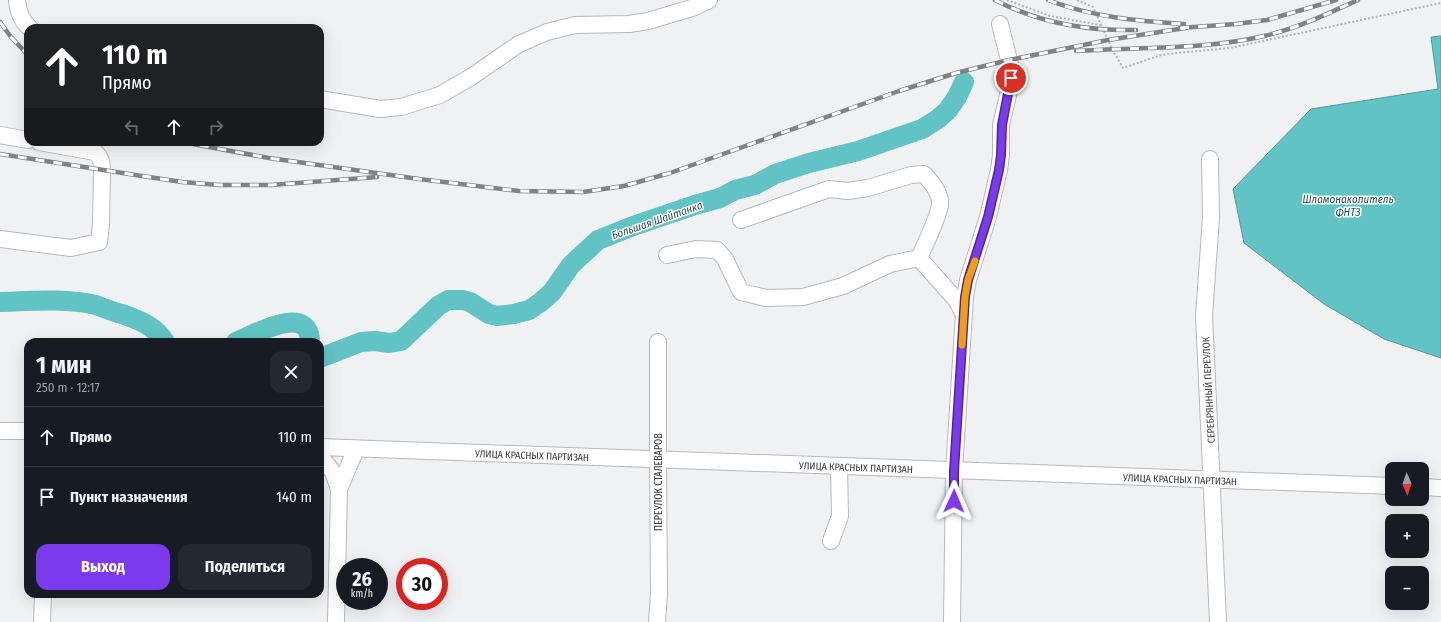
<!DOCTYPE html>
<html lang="ru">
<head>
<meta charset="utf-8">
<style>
	body { margin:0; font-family:"Fira Sans Condensed",sans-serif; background:#242831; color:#f1f3f6; height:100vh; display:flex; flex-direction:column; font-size:15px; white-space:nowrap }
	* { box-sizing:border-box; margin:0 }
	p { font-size:13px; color:#9ea1a6 }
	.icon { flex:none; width:22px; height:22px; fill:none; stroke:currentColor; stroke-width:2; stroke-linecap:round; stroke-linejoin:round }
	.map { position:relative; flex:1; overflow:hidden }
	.panel { position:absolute; left:24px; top:338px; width:300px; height:260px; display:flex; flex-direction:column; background:#171b24; border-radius:12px; box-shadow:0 4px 16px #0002 }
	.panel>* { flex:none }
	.guide { position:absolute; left:24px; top:24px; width:300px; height:122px; border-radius:12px; box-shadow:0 4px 16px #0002; background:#202124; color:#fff; overflow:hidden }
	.needle { width:26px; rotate:178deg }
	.controls { position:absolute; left:1385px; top:462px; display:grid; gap:8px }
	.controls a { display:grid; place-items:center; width:44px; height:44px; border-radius:8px; background:#171b24; box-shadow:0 4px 16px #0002; font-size:20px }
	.speed { position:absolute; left:336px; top:558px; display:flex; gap:8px; font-size:20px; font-weight:700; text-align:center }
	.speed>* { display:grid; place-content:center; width:52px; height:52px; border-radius:50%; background:#171b24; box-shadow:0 4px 16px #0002; line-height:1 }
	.speed small { font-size:10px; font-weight:400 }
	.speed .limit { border:6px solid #d22; background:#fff; color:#111 }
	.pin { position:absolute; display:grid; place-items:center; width:34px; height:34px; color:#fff; margin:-17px; border:2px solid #fff; border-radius:50%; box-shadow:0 1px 4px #0007 }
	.me { position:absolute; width:44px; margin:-22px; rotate:1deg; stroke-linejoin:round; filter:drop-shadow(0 0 3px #0008) }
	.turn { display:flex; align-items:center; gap:14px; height:84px; padding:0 12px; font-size:18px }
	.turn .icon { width:52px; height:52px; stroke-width:2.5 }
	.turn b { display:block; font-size:28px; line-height:34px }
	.lanes { display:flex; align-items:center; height:38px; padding:0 12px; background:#0003; justify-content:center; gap:20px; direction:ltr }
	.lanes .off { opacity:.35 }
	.round { display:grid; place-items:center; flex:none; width:42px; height:42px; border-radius:12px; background:#242831 }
	.overview { display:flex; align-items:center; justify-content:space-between; height:68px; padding:0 12px }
	h1 { font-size:24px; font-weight:700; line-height:30px }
	.cta { display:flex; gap:8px; margin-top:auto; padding:8px 12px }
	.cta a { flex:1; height:46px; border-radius:12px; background:#7c3aed; color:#fff; font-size:16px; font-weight:700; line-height:46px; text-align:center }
	.cta a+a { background:#242831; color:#f1f3f6 }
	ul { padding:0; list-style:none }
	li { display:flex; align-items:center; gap:12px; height:60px; padding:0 12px; border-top:1px solid #363941 }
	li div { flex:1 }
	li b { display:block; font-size:15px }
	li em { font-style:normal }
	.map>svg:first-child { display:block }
	.water { fill:#61c3c3; stroke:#559a9a }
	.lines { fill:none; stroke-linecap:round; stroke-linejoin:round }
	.river { stroke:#61c3c3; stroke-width:20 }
	.minor-casing { stroke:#b8b8bb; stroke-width:18 }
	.path { stroke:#b1b2b3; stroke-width:2; stroke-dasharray:2 2; stroke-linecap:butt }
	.minor { stroke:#fff; stroke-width:16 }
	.rail-casing { stroke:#818283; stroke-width:4.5 }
	.rail { stroke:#fefeff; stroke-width:3; stroke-dasharray:9; stroke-linecap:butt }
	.route-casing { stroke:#51269a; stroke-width:10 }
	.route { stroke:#7c3aed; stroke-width:7 }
	.slow { stroke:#f59e0b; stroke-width:7 }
	.labels { text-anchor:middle; stroke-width:3; stroke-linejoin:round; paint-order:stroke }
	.street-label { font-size:10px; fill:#39393a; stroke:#fefeff }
	.water-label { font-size:11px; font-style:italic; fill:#265252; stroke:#fefeff }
</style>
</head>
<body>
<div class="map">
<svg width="1441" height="622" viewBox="0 0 1441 622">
	<rect width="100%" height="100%" fill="#f0f1f3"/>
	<!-- water -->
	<polygon class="water" points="1441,36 1441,358 1384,339 1324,304 1244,243 1233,189 1311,109 1438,89 1431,37"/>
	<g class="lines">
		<!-- river -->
		<g class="river">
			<path d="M0,302C31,301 65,298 96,305C104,308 113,312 122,314C139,320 155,326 165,342"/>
			<path d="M236,342C253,335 310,302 310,342"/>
			<polyline points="320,358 361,342 375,341 389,343 401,341 438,306 448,300 463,300 470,302 489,314 497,316 514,314 529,310 541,302 552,292 571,265 598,240 633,226 695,205 720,198 735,190 755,185 775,174 809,163 858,151 922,129 938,119 948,110 957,97 964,82"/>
		</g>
		<defs>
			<g id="minor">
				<path d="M17,0C18,12 21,21 30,28"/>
				<polyline points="320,99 380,109 401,107 440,95 471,77 519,44 547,32 575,25 629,24 648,21 695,7 709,0"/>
				<polyline points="0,135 28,140"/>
				<polyline points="1210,159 1211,218 1204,315 1218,622"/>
				<path d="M741,220L829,189L848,191L868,188L911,175L924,174C931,182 941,193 940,205C938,218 925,245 919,258"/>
				<path d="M0,239L71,248L99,242L101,224L102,171C102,162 101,158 95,152L39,142"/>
				<polyline points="667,255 696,249 717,250 725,259 741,292 766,298 803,297 843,286 890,264 919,258 957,301 963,313"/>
				<polyline points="0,431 28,431"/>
				<polyline points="320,447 1392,486"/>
				<polyline points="320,456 333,472 339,489 336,622"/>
				<polyline points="1422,487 1441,488"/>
				<polyline points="339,489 356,449"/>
				<polyline points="831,541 840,516 839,466"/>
				<polyline points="42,622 43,594"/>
				<polyline points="657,622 659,594 658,460 658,342"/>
				<polyline points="952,622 954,471 965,297 968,280 988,217 999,170 1001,155 1001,125 1009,91 1011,68 1000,24"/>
			</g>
		</defs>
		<!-- minor casing -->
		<use href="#minor" class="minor-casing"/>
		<!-- path -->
		<g class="path">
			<polyline points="1007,0 1050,16 1100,25"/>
			<polyline points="1077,0 1093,7 1112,49 1123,68 1161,55 1177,53 1230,48 1441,3"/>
		</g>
		<!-- minor -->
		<use href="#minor" class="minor"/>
		<defs>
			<g id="rail">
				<path d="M995,0C1039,23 1087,31 1136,30"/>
				<path d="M1048,0C1091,17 1138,21 1184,24"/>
				<polyline points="0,22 11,37 28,55"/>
				<polyline points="1180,28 1236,24 1267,20 1336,0"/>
				<path d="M1076,51C1137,47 1205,50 1264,36C1298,28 1327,14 1358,0"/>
				<polyline points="182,142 269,158 419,179 519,191 583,192 624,186 670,173 899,91 956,73 1009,60 1108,40 1185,28"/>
				<polyline points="0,154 129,174 182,182 219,185 271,185 377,177"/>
			</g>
		</defs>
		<!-- rail casing -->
		<use href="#rail" class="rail-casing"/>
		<!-- rail -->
		<use href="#rail" class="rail"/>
	</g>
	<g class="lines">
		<defs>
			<polyline id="route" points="954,501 954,471 965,297 968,280 988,217 999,170 1001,155 1002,125 1011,78"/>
		</defs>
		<!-- route casing -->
		<use href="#route" class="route-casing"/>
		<!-- route -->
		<use href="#route" class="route"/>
		<!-- slow -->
		<polyline class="slow" points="962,345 965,297 968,280 975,261"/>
	</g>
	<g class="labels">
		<!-- street labels -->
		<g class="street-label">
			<text transform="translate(1208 390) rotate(-93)" y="4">СЕРЕБРЯННЫЙ ПЕРЕУЛОК</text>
			<text transform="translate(532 455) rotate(2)" y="4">УЛИЦА КРАСНЫХ ПАРТИЗАН</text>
			<text transform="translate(856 467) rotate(2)" y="4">УЛИЦА КРАСНЫХ ПАРТИЗАН</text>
			<text transform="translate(1180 479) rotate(2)" y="4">УЛИЦА КРАСНЫХ ПАРТИЗАН</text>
			<text transform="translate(658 482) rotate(-90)" y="4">ПЕРЕУЛОК СТАЛЕВАРОВ</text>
		</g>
		<!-- water labels -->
		<g class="water-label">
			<text x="1348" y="203">Шламонакопитель<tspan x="1348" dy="13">ФНТЗ</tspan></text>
			<text transform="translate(657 220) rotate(-19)" y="4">Большая Шайтанка</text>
		</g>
	</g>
</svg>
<div class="controls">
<a><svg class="needle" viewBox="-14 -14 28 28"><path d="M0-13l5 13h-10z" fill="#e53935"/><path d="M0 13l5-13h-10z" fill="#9ea1a6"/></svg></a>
<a>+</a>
<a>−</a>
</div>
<div class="speed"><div>26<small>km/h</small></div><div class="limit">30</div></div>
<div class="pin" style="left:1011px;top:78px;background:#d93025"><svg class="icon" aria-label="arrive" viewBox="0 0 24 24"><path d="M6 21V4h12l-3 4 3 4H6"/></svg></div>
<svg class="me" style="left:954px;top:501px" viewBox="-20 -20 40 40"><path d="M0-17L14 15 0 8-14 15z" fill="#7c3aed" stroke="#fff" stroke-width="4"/></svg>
<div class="guide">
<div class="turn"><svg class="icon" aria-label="ahead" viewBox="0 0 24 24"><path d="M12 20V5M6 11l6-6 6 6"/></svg><div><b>110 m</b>Прямо</div></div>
<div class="lanes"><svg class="icon off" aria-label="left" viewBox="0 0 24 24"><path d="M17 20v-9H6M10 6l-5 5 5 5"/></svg><svg class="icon" aria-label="ahead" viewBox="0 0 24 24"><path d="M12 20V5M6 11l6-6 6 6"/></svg><svg class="icon off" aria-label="right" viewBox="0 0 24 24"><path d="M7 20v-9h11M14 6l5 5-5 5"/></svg></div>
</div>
<section class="panel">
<div class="overview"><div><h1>1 мин</h1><p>250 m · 12:17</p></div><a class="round"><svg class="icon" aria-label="close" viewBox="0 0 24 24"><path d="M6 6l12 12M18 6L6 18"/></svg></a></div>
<ul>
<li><svg class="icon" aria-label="ahead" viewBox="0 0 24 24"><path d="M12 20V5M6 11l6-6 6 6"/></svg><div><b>Прямо</b></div><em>110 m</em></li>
<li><svg class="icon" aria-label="arrive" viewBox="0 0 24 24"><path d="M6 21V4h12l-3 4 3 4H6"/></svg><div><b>Пункт назначения</b></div><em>140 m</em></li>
</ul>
<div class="cta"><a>Выход</a><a>Поделиться</a></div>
</section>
</div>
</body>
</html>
